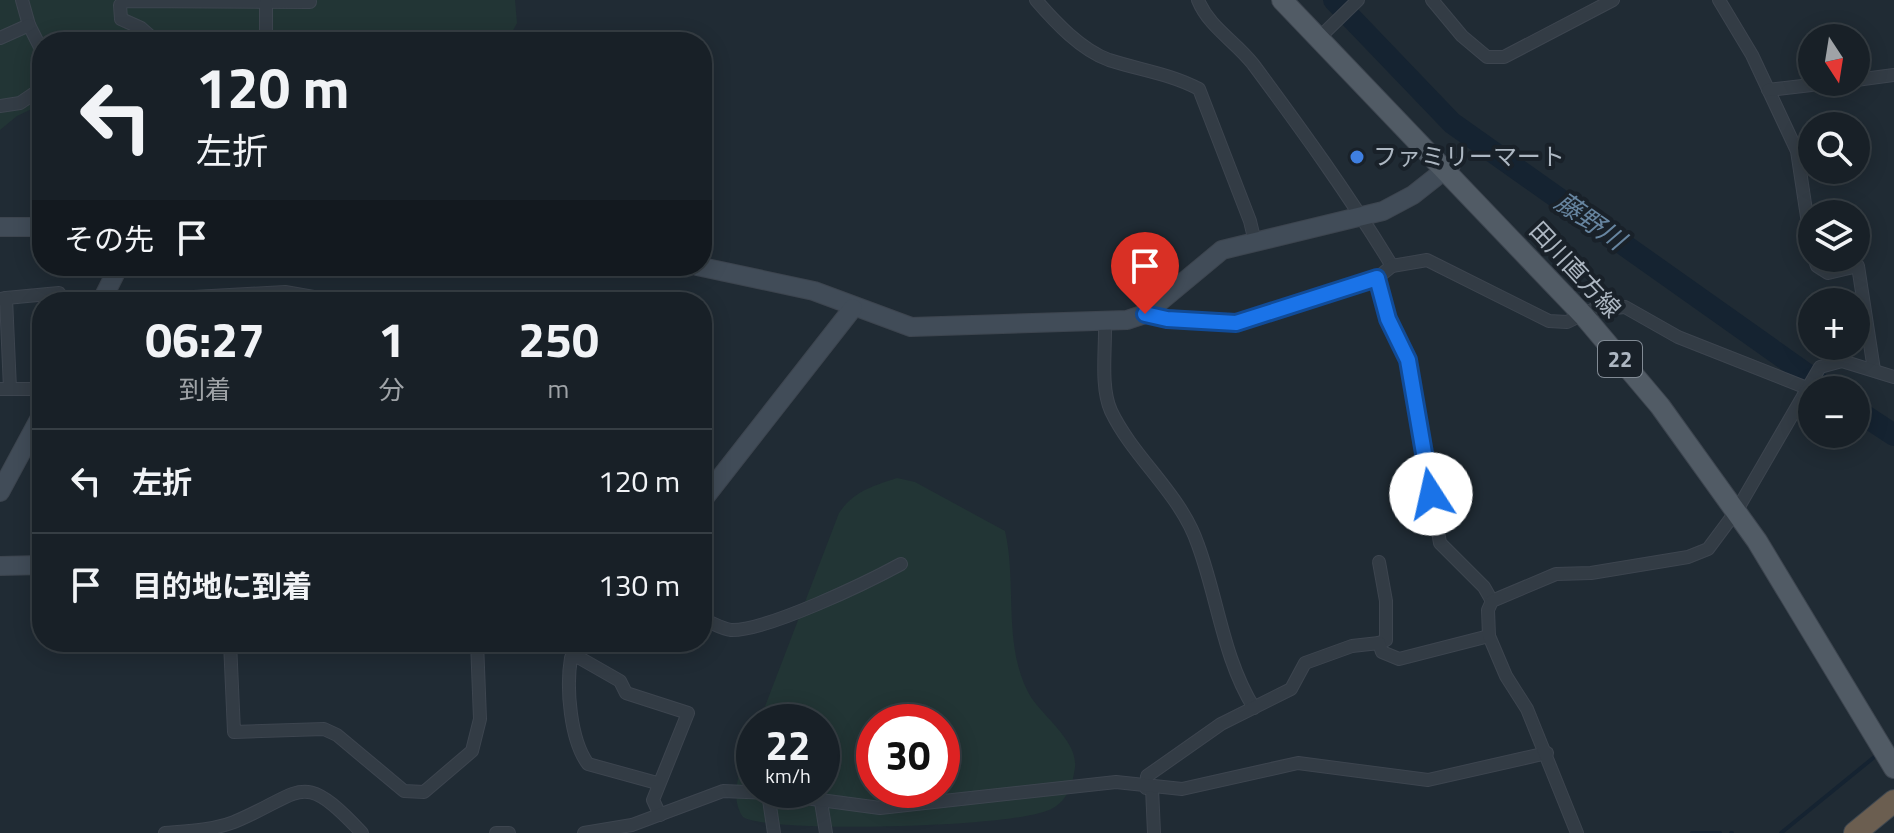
<!DOCTYPE html>
<html lang="ja">
<head>
<meta charset="utf-8">
<style>
	body { margin:0; font-family:"Titillium Web","Noto Sans JP",sans-serif; background:#21282f; color:#f1f3f6; height:100vh; display:flex; flex-direction:column; font-size:30px; white-space:nowrap }
	* { box-sizing:border-box; margin:0 }
	p { font-size:26px; color:#9fa3a7 }
	.icon { flex:none; width:44px; height:44px; fill:none; stroke:currentColor; stroke-width:2; stroke-linecap:round; stroke-linejoin:round }
	.map { position:relative; flex:1; overflow:hidden }
	.details { position:absolute; left:32px; top:292px; width:680px; height:360px; display:flex; flex-direction:column; background:#182027; border-radius:32px; box-shadow:0 4px 20px #0003,0 0 0 2px #363e44 }
	.details>* { flex:none }
	.guide { position:absolute; left:32px; top:32px; width:680px; height:244px; border-radius:32px; box-shadow:0 4px 20px #0003,0 0 0 2px #363e44; background:#182027; color:#f1f3f6; overflow:hidden }
	.needle { width:52px; rotate:168deg }
	.fabs { position:absolute; left:1798px; top:24px; display:grid; gap:16px }
	.fabs a { display:grid; place-items:center; width:72px; height:72px; border-radius:50%; background:#182027; box-shadow:0 4px 20px #0003,0 0 0 2px #363e44; font-size:40px }
	.speed { position:absolute; left:736px; top:704px; display:flex; gap:16px; font-size:40px; font-weight:700; text-align:center }
	.speed>* { display:grid; place-content:center; width:104px; height:104px; border-radius:50%; background:#182027; box-shadow:0 4px 20px #0003,0 0 0 2px #363e44; line-height:1 }
	.speed small { font-size:20px; font-weight:400 }
	.speed .limit { border:12px solid #d22; background:#fff; color:#111 }
	.pin { position:absolute; display:grid; place-items:center; width:68px; height:68px; color:#fff; margin:-82px -34px; border-radius:50% 50% 50% 0; rotate:-45deg; box-shadow:0 0 8px #0007 }
	.pin .icon { rotate:45deg }
	.me { position:absolute; width:88px; margin:-44px; rotate:350deg; stroke-linejoin:round; filter:drop-shadow(0 0 6px #0008) }
	.turn { display:flex; align-items:center; gap:28px; height:168px; padding:0 32px; font-size:36px }
	.turn .icon { width:104px; height:104px; stroke-width:2.5 }
	.turn b { display:block; font-size:56px; line-height:68px }
	.then { display:flex; align-items:center; height:76px; padding:0 32px; background:#0003; gap:16px; font-size:30px }
	.eta { display:flex; justify-content:space-evenly; align-items:center; height:136px; text-align:center }
	.eta b { font-size:48px; font-weight:700; line-height:56px }
	ul { padding:0; list-style:none }
	li { display:flex; align-items:center; gap:24px; height:104px; padding:0 32px; border-top:2px solid #363e44 }
	li div { flex:1 }
	li b { display:block; font-size:30px }
	li em { font-style:normal }
	.map>svg:first-child { display:block }
	.green { fill:#223535; fill-rule:evenodd }
	.lines { fill:none; stroke-linecap:round; stroke-linejoin:round }
	.stream { stroke:#152331; stroke-width:4 }
	.river { stroke:#152331; stroke-width:22 }
	.street-casing { stroke:#3d454f; stroke-width:14 }
	.secondary-casing { stroke:#3d454f; stroke-width:20 }
	.primary-casing { stroke:#3d454f; stroke-width:22 }
	.highway-casing { stroke:#3e4750; stroke-width:24 }
	.street { stroke:#333c45; stroke-width:12 }
	.secondary { stroke:#414c58; stroke-width:18 }
	.primary { stroke:#515b65; stroke-width:20 }
	.highway { stroke:#6b5e50; stroke-width:22 }
	.route-casing { stroke:#114b97; stroke-width:20 }
	.route { stroke:#1a73e8; stroke-width:14 }
	.shop-dot { fill:#3f7fe0; stroke:#192129; stroke-width:3 }
	.labels { text-anchor:middle; stroke-width:8; stroke-linejoin:round; paint-order:stroke }
	.shield { fill:#192129; stroke:#818a94; stroke-width:2 }
	.shield-label { font-size:22px; font-weight:bold; fill:#adb7c2 }
	.poi-label { font-size:24px; fill:#adb7c2; stroke:#192129; text-anchor:start }
	.street-label { font-size:24px; fill:#adb7c2; stroke:#192129 }
	.water-label { font-size:26px; font-style:italic; fill:#6785a0; stroke:#192129 }
</style>
</head>
<body>
<div class="map">
<svg width="1894" height="833" viewBox="0 0 1894 833">
	<rect width="100%" height="100%" fill="#202b34"/>
	<!-- green -->
	<g class="green">
		<polygon points="0,0 515,0 517,23 507,42 42,42 42,104 17,116 0,130"/>
		<path d="M897,478L915,482L1005,531C1017,582 1003,644 1028,692C1040,715 1078,740 1075,767C1073,783 1068,800 1053,808C1019,829 765,833 743,817C726,793 745,758 754,736V790H822V722H759L839,513C854,491 873,486 897,478ZM874,722H942V790H874Z"/>
	</g>
	<g class="lines">
		<!-- stream -->
		<g class="stream">
			<polyline points="1692,833 1720,833"/>
			<polyline points="1731,833 1732,833"/>
			<polyline points="1781,833 1878,754"/>
		</g>
		<!-- river -->
		<g class="river">
			<polyline points="1334,0 1452,123 1829,390"/>
			<polyline points="1856,410 1894,435"/>
		</g>
		<defs>
			<g id="street">
				<polyline points="22,0 29,25 42,51"/>
				<path d="M1036,0C1055,22 1081,50 1109,60C1140,70 1171,74 1199,89L1250,221L1255,242"/>
				<path d="M1198,0C1209,27 1235,41 1253,64C1302,130 1349,195 1392,266"/>
				<polyline points="1432,0 1462,36 1487,57 1504,57 1613,0"/>
				<polyline points="1719,0 1752,55 1797,151 1812,250"/>
				<polyline points="0,38 29,25"/>
				<polyline points="1319,38 1358,0"/>
				<polyline points="157,42 141,28 121,19 120,5 125,1 310,2"/>
				<polyline points="266,42 266,2"/>
				<polyline points="1856,80 1894,75"/>
				<polyline points="1768,90 1837,82"/>
				<polyline points="0,106 20,103 42,88"/>
				<polyline points="1814,258 1817,266 1828,273 1858,266 1874,370"/>
				<polyline points="1377,278 1388,319 1408,360 1440,543 1484,587 1492,601"/>
				<polyline points="6,298 59,293"/>
				<polyline points="0,299 6,298 10,389"/>
				<polyline points="174,302 176,298 285,292 342,302"/>
				<polyline points="1145,314 1236,323 1377,278 1392,266 1427,260 1549,321 1567,322 1592,310 1625,307 1678,337 1807,388"/>
				<path d="M1105,331C1105,355 1101,389 1111,411C1134,459 1181,494 1198,545C1218,599 1223,658 1254,708"/>
				<polyline points="0,389 42,389"/>
				<path d="M702,619C711,622 722,629 731,630C767,631 868,582 901,564"/>
				<polyline points="230,642 234,732 324,729 337,735 404,791 424,792 472,751 480,719 477,642"/>
				<polyline points="1379,643 1386,640 1386,601 1379,562"/>
				<path d="M657,783L588,764C570,740 566,687 571,658L578,657L620,681L626,693L688,713L653,800L660,815"/>
				<polyline points="1146,788 1147,776 1221,724 1291,689 1305,663 1352,646 1379,643 1382,652 1399,659 1489,636"/>
				<polyline points="1152,788 1154,833"/>
				<polyline points="768,793 774,833"/>
				<polyline points="821,802 826,833"/>
				<path d="M165,833C188,831 213,830 234,822C304,793 300,767 362,833"/>
				<polyline points="496,833 509,833"/>
				<polyline points="584,833 632,825 723,791 768,793 880,808 1116,782 1182,789 1298,763 1428,780 1547,753"/>
				<polyline points="1577,833 1527,709 1506,676 1489,636 1488,610 1492,601 1556,574 1591,573 1688,557 1708,549 1737,510 1820,367 1842,361 1894,377"/>
			</g>
			<g id="secondary">
				<polyline points="0,227 42,227"/>
				<polyline points="697,266 814,291 911,327 1127,320 1145,314 1222,250 1383,211 1413,195 1451,165"/>
				<polyline points="101,302 119,266"/>
				<polyline points="0,492 42,414"/>
				<polyline points="702,501 853,308"/>
				<polyline points="0,566 42,565"/>
			</g>
			<polyline id="primary" points="1282,0 1584,316 1660,406 1757,541 1894,768"/>
			<polyline id="highway" points="1855,833 1894,801"/>
		</defs>
		<!-- street casing -->
		<use href="#street" class="street-casing"/>
		<!-- secondary casing -->
		<use href="#secondary" class="secondary-casing"/>
		<!-- primary casing -->
		<use href="#primary" class="primary-casing"/>
		<!-- highway casing -->
		<use href="#highway" class="highway-casing"/>
		<!-- street -->
		<use href="#street" class="street"/>
		<!-- secondary -->
		<use href="#secondary" class="secondary"/>
		<!-- primary -->
		<use href="#primary" class="primary"/>
		<!-- highway -->
		<use href="#highway" class="highway"/>
	</g>
	<g class="lines">
		<defs>
			<polyline id="route" points="1145,314 1167,319 1236,323 1377,278 1388,319 1408,360 1431,494"/>
		</defs>
		<!-- route casing -->
		<use href="#route" class="route-casing"/>
		<!-- route -->
		<use href="#route" class="route"/>
	</g>
	<!-- markers -->
	<circle class="shop-dot" cx="1357" cy="157" r="8"/>
	<g class="labels">
		<!-- shield labels -->
		<rect class="shield" x="1598" y="341" width="44" height="36" rx="6"/>
		<g class="shield-label">
			<text x="1620" y="367">22</text>
		</g>
		<!-- poi labels -->
		<g class="poi-label">
			<text x="1373" y="165">ファミリーマート</text>
		</g>
		<!-- street labels -->
		<g class="street-label">
			<text transform="translate(1575 270) rotate(47)" y="8">田川直方線</text>
		</g>
		<!-- water labels -->
		<g class="water-label">
			<text transform="translate(1590 221) rotate(35)" y="9">藤野川</text>
		</g>
	</g>
</svg>
<div class="fabs">
<a><svg class="needle" viewBox="-14 -14 28 28"><path d="M0-13l5 13h-10z" fill="#e53935"/><path d="M0 13l5-13h-10z" fill="#9fa3a7"/></svg></a>
<a><svg class="icon" aria-label="search" viewBox="0 0 24 24"><circle cx="10" cy="10" r="6"/><path d="M15 15l6 6"/></svg></a>
<a><svg class="icon" aria-label="layers" viewBox="0 0 24 24"><path d="M12 4l9 5-9 5-9-5zM3 14l9 5 9-5"/></svg></a>
<a>+</a>
<a>−</a>
</div>
<div class="speed"><div>22<small>km/h</small></div><div class="limit">30</div></div>
<div class="pin" style="left:1145px;top:314px;background:#d93025"><svg class="icon" aria-label="arrive" viewBox="0 0 24 24"><path d="M6 21V4h12l-3 4 3 4H6"/></svg></div>
<svg class="me" style="left:1431px;top:494px" viewBox="-20 -20 40 40"><circle r="19" fill="#fff"/><path d="M0-13L10 11 0 6-10 11z" fill="#1a73e8"/></svg>
<div class="guide">
<div class="turn"><svg class="icon" aria-label="left" viewBox="0 0 24 24"><path d="M17 20v-9H6M10 6l-5 5 5 5"/></svg><div><b>120 m</b>左折</div></div>
<div class="then">その先<svg class="icon" aria-label="arrive" viewBox="0 0 24 24"><path d="M6 21V4h12l-3 4 3 4H6"/></svg></div>
</div>
<section class="details">
<div class="eta">
<div><b>06:27</b><p>到着</p></div>
<div><b>1</b><p>分</p></div>
<div><b>250</b><p>m</p></div>
</div>
<ul>
<li><svg class="icon" aria-label="left" viewBox="0 0 24 24"><path d="M17 20v-9H6M10 6l-5 5 5 5"/></svg><div><b>左折</b></div><em>120 m</em></li>
<li><svg class="icon" aria-label="arrive" viewBox="0 0 24 24"><path d="M6 21V4h12l-3 4 3 4H6"/></svg><div><b>目的地に到着</b></div><em>130 m</em></li>
</ul>
</section>
</div>
</body>
</html>
